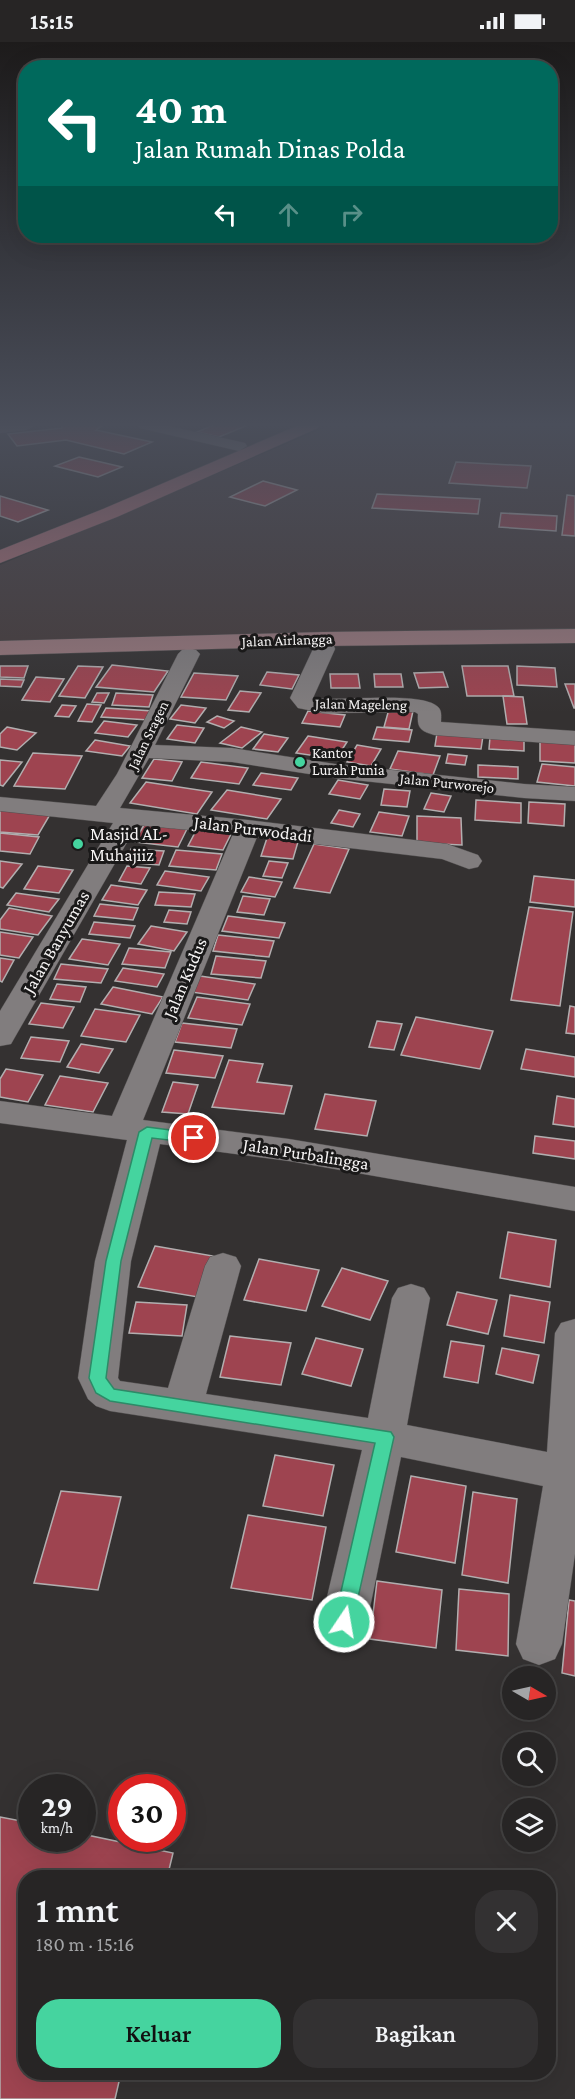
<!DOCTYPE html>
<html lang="id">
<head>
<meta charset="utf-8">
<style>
	body { margin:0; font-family:"Crimson Pro",serif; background:#333132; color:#f1f3f6; height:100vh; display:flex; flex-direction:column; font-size:22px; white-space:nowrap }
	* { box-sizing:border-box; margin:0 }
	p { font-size:20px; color:#a4a5a7 }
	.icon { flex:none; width:33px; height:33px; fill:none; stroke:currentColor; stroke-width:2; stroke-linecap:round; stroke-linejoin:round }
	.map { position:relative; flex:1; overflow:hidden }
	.side { position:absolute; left:18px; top:1828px; width:538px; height:210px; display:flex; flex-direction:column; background:#272525; border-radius:24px; box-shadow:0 6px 24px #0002,0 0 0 2px #434242 }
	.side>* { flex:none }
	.hud { position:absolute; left:18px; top:18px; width:540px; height:183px; border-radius:24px; box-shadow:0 6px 24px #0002,0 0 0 2px #434242; background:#00695c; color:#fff; overflow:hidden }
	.needle { width:39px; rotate:99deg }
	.buttons { position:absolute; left:502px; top:1624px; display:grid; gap:12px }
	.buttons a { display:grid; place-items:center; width:54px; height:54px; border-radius:50%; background:#272525; box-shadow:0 6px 24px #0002,0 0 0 2px #434242; font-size:30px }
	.speed { position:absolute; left:18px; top:1732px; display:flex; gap:12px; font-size:30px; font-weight:700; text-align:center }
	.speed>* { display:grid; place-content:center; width:78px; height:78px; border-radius:50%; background:#272525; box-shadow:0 6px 24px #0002,0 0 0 2px #434242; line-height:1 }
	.speed small { font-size:15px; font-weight:400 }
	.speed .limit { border:9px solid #d22; background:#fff; color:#111 }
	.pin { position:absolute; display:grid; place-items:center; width:51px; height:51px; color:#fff; margin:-26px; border:3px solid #fff; border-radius:50%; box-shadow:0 2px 6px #0007 }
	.me { position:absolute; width:66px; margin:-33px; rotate:12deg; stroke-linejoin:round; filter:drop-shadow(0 0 4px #0008) }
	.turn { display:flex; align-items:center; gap:21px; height:126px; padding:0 18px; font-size:27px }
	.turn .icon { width:78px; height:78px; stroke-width:2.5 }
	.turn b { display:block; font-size:42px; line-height:51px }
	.lanes { display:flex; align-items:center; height:57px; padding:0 18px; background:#0003; justify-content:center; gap:30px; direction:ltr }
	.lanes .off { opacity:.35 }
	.round { display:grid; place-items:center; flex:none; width:63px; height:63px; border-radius:24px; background:#333132 }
	.head { display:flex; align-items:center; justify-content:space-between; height:102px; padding:0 18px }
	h1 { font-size:36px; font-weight:600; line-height:45px }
	.action { display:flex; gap:12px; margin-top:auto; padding:12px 18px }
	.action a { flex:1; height:69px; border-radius:24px; background:#45d49f; color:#111; font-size:24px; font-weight:600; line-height:69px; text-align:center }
	.action a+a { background:#333132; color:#f1f3f6 }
	.status { display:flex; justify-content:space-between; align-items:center; height:42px; padding:0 30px; background:#272525; direction:ltr }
	.status svg { height:16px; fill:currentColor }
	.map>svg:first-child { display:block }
	.built { fill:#453b3b }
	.building { fill:#9e4450; stroke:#b2aeaf; stroke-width:1.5 }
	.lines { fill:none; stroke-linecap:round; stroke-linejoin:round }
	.minor-casing { stroke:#504e4e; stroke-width:1 }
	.secondary-casing { stroke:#504e4e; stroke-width:1 }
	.primary-casing { stroke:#504e4e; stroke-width:1 }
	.minor { fill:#817d7e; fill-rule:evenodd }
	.secondary { fill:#97777b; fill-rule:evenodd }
	.primary { fill:#ac7077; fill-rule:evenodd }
	.route { fill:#45d49f; stroke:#2d8a67; stroke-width:1.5 }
	.poi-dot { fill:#45d49f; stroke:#1a1919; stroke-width:2 }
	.labels { text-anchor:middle; stroke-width:6; stroke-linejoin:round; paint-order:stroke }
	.far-street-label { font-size:15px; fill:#f6f4f4; stroke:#1a1919 }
	.far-poi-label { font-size:15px; fill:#f6f4f4; stroke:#1a1919; text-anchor:start }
	.street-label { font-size:18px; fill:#f6f4f4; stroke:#1a1919 }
	.poi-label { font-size:18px; fill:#f6f4f4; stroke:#1a1919; text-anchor:start }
</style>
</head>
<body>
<div class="status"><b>15:15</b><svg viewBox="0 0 49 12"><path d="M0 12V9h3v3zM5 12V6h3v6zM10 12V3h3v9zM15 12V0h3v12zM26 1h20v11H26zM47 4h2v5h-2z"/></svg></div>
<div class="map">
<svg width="575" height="2057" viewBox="0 0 575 2057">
	<rect width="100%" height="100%" fill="#343131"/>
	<!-- built -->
	<polygon class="built" points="331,383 575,383 575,589 0,601 0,523"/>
	<!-- building -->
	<g class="building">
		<polygon points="62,383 103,383 96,388 152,400 124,412 66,398 17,404 8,392 62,386"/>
		<polygon points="214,383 248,383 219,395 197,390"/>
		<polygon points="79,415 105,421 122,425 98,435 55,424"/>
		<polygon points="456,420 531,424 527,446 449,441"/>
		<polygon points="263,439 297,448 265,464 230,455"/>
		<polygon points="377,452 480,457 478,472 372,466"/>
		<polygon points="567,453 575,454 575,494 562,493"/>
		<polygon points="0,454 48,468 18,480 0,474"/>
		<polygon points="501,471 557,474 556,489 499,485"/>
		<polygon points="112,623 168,629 154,650 96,645"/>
		<polygon points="0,624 28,624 24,636 0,635"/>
		<polygon points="78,624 103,625 85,656 59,654"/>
		<polygon points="462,624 508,624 514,654 467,654"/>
		<polygon points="517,624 555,626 557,645 517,643"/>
		<polygon points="267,630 299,633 292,647 260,643"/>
		<polygon points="443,630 448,645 419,646 414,631"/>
		<polygon points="194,631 238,634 226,658 181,655"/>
		<polygon points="330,632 358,632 360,646 331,646"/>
		<polygon points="374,632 401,632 403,645 375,645"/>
		<polygon points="36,635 64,637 50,660 22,658"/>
		<polygon points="0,637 24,638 21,645 0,644"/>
		<polygon points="565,642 575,642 575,666 574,666"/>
		<polygon points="240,649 261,651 249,670 228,668"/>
		<polygon points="97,651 109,651 104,661 92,660"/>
		<polygon points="116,651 153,653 149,665 112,663"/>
		<polygon points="503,654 523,655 527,682 507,682"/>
		<polygon points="87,662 101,663 92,680 78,679"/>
		<polygon points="62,663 76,664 69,675 55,674"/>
		<polygon points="181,663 206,666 195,681 170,677"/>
		<polygon points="106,666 153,669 149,678 101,675"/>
		<polygon points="389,667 413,669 409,687 384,685"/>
		<polygon points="308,669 345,673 340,685 302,681"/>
		<polygon points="217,674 234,679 224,686 207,680"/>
		<polygon points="104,679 137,683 128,695 95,691"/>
		<polygon points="177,683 204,686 195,701 167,697"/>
		<polygon points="7,685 36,691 17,708 0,705 0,692"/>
		<polygon points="241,685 262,690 242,706 220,701"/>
		<polygon points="377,685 412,688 409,700 373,697"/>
		<polygon points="437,691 483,694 481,707 435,704"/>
		<polygon points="264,692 288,696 278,710 253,707"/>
		<polygon points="308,694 347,700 336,717 296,711"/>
		<polygon points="490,695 524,696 524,709 489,707"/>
		<polygon points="95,698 130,704 122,714 86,709"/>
		<polygon points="540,699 575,701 575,721 540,719"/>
		<polygon points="357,703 381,707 371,724 347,720"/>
		<polygon points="398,709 440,714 433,733 390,727"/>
		<polygon points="33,711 82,714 65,747 14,744"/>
		<polygon points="448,712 467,714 465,723 446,721"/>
		<polygon points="154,717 182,720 172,739 142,736"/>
		<polygon points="0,718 22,720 3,744 0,743"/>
		<polygon points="201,720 248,726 239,742 191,736"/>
		<polygon points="542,722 575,725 575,744 537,740"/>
		<polygon points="478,723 518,725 518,737 478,735"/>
		<polygon points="261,731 298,736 291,748 253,743"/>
		<polygon points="338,738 368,743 360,757 329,752"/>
		<polygon points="146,740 212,750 197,772 130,761"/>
		<polygon points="384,747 410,749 407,765 381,763"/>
		<polygon points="227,748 281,757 267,777 211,768"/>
		<polygon points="431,751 451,754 444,770 424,767"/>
		<polygon points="476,758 521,761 521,781 475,778"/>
		<polygon points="529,760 565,762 564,784 528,781"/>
		<polygon points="0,767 51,771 38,793 0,790"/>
		<polygon points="339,768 360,772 353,785 331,781"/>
		<polygon points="379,770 409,774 402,794 370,790"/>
		<polygon points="417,774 461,776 462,803 417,801"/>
		<polygon points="144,783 187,787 178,805 134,800"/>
		<polygon points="199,783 233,788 223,808 188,804"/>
		<polygon points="269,790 300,793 293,817 261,814"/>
		<polygon points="0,791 39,795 30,812 0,809"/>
		<polygon points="314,802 349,807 330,851 294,846"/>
		<polygon points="131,807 164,809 159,823 125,820"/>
		<polygon points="176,808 222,812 216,828 169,824"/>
		<polygon points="0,819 22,822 3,846 0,845"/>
		<polygon points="269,819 288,821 282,836 263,834"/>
		<polygon points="38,824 73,828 59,851 24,847"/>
		<polygon points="127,824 150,826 141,842 119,839"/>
		<polygon points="165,829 209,835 201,849 157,843"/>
		<polygon points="534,834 575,838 575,865 530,860"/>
		<polygon points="249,835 282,840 275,855 241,850"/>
		<polygon points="111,843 147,848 138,863 102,858"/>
		<polygon points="159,850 195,852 191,865 155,863"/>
		<polygon points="16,851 59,857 49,870 7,863"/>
		<polygon points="243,854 270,857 264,873 237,870"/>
		<polygon points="100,862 138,866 133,878 94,874"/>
		<polygon points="529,865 573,870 560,964 511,958"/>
		<polygon points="9,866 52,874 38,893 0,887 0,878"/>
		<polygon points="169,868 191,870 187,882 164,880"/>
		<polygon points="228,874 285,881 279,896 222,889"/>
		<polygon points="94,880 135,884 130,896 89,892"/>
		<polygon points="151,884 187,890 174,909 138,902"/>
		<polygon points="0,890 33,895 19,916 0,913"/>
		<polygon points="218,893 274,899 269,915 213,909"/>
		<polygon points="82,897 120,902 108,923 69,917"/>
		<polygon points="129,906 171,910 165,926 122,922"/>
		<polygon points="216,914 266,919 261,936 211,932"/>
		<polygon points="0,916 14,918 2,940 0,939"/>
		<polygon points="61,922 108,927 101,941 54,937"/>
		<polygon points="123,926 164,932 157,945 115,939"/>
		<polygon points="200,934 255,942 248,958 191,950"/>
		<polygon points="57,942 86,945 80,960 50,957"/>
		<polygon points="113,945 163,955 152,972 101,962"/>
		<polygon points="197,955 250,962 242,983 188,976"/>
		<polygon points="41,961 74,965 63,986 29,982"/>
		<polygon points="570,964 575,965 575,992 566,991"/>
		<polygon points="95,967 140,973 126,1000 81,994"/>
		<polygon points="416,975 493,989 480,1027 401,1013"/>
		<polygon points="377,979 402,982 394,1008 369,1005"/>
		<polygon points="182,981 237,987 231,1006 175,1000"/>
		<polygon points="31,995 69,999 60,1020 21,1016"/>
		<polygon points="81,1002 113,1007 99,1031 67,1025"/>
		<polygon points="526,1007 575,1015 575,1035 521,1027"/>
		<polygon points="174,1008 223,1014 215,1036 166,1031"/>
		<polygon points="229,1018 263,1022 257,1040 292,1044 284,1072 212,1065"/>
		<polygon points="6,1027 43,1033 28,1060 0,1055 0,1037"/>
		<polygon points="60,1034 108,1041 93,1070 45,1063"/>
		<polygon points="173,1040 198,1043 188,1072 162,1070"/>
		<polygon points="325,1052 376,1059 367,1094 315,1087"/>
		<polygon points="557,1054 575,1057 575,1085 553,1082"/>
		<polygon points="535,1094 575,1099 575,1117 533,1111"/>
		<polygon points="508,1190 556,1198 550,1245 500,1236"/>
		<polygon points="155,1204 213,1214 198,1255 138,1245"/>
		<polygon points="259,1217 319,1228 306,1269 244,1258"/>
		<polygon points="342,1226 388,1239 370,1278 322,1264"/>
		<polygon points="457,1250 497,1258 488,1292 447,1283"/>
		<polygon points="510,1253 550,1260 544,1301 504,1294"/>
		<polygon points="136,1260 187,1263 182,1294 129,1291"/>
		<polygon points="230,1294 291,1301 281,1343 220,1335"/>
		<polygon points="316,1296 363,1307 351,1344 302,1332"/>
		<polygon points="451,1299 484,1304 478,1341 444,1335"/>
		<polygon points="502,1306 539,1313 533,1341 496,1332"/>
		<polygon points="275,1413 334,1423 323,1474 263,1464"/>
		<polygon points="411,1434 466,1444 455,1521 396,1510"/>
		<polygon points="61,1449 121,1455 98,1548 34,1541"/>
		<polygon points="473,1450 517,1457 508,1541 462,1533"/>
		<polygon points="248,1473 326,1485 312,1558 231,1546"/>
		<polygon points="377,1539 442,1548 436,1606 370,1597"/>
		<polygon points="459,1547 509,1552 508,1614 456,1608"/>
		<polygon points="569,1558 575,1559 575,1634 562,1631"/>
		<polygon points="0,1775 32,1781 32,1797 82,1797 82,1792 173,1811 167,1836 26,1836 26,2031 121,2031 115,2057 0,2057"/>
	</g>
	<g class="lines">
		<defs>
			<g id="minor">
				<polygon points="0,383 35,383 27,388 0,391"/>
				<polygon points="137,383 164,383 245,401 247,404 239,409 140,386"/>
				<path d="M323,591L330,593L335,607L313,656C339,660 425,648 439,666C442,670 441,675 441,680L575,689V703L434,693C420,689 417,686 418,672L415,670L323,671L298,666L290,656L313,607V597L316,593Z"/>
				<polygon points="189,606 196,608 200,612 155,703 232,706 335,722 524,742 575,745 575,759 524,756 335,736 232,720 149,716 120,766 248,778 447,802 478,813 482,819 478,825 469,827 442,817 257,795 143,1078 289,1097 575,1145 575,1169 289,1119 160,1102 131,1219 118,1336 120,1339 168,1346 205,1224 210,1215 223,1211 236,1215 241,1224 206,1352 368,1376 392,1256 398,1246 411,1242 424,1246 430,1256 407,1383 547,1410 555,1291 561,1281 575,1277 575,1512 562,1602 555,1617 539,1623 523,1617 516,1602 543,1444 401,1415 367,1580 360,1594 344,1600 328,1594 321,1580 362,1408 110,1369 96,1364 88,1357 78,1336 95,1219 127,1098 0,1081 0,1059 112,1074 233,792 137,783 15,995 11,1002 0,1004 0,969 113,781 0,769 0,755 96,764 117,732 178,612 182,608"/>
			</g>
			<polygon id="secondary" points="575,587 575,601 323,604 0,613 0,599 323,590"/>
			<polygon id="primary" points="299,383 320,383 318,386 117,475 0,521 0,508 103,467"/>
		</defs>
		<!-- minor casing -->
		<use href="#minor" class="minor-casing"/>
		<!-- secondary casing -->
		<use href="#secondary" class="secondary-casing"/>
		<!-- primary casing -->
		<use href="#primary" class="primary-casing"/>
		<!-- minor -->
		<use href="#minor" class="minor"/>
		<!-- secondary -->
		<use href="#secondary" class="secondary"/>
		<!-- primary -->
		<use href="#primary" class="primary"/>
	</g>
	<!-- sky -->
	<linearGradient id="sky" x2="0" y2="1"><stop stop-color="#1d1b1b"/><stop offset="0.57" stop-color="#4a4e5a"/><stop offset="1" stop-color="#4a4e5a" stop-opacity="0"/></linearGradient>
	<rect width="575" height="671" fill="url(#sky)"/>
	<!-- route -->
	<polygon class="route" points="147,1085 194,1091 201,1096 194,1101 152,1096 121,1219 106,1336 114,1347 391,1390 394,1395 351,1587 344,1589 337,1587 334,1580 375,1401 110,1359 96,1351 89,1336 106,1219 139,1090"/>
	<!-- markers -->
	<g class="poi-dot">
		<circle cx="300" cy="720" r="6"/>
		<circle cx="78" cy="802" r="6"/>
	</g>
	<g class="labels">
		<!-- far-street labels -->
		<g class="far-street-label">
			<text transform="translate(287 598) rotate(-2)" y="5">Jalan Airlangga</text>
			<text transform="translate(361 662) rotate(1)" y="5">Jalan Mageleng</text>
			<text transform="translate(148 693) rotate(-64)" y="5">Jalan Sragen</text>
			<text transform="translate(447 741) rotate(6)" y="5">Jalan Purworejo</text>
		</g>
		<!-- far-poi labels -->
		<g class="far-poi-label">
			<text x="312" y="716">Kantor<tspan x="312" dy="17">Lurah Punia</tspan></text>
		</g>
		<!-- street labels -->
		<g class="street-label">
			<text transform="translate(253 787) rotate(7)" y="6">Jalan Purwodadi</text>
			<text transform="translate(56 900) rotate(-60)" y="6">Jalan Banyumas</text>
			<text transform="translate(185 936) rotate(-67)" y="6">Jalan Kudus</text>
			<text transform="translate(306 1112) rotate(9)" y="6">Jalan Purbalingga</text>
		</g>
		<!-- poi labels -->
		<g class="poi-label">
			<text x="90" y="798">Masjid AL-<tspan x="90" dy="21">Muhajiiz</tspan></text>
		</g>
	</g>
</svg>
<div class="buttons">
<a><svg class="needle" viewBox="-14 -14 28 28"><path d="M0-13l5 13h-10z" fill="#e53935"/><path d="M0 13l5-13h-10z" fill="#a4a5a7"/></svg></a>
<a><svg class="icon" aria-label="search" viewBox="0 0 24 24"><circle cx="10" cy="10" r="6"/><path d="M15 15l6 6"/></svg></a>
<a><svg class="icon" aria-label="layers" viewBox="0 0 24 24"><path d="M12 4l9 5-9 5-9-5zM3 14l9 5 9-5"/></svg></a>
</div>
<div class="speed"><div>29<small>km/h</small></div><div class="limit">30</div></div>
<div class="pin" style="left:194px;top:1096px;background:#d93025"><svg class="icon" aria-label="arrive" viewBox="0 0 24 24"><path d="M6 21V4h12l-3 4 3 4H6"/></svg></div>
<svg class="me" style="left:344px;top:1580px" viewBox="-20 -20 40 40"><circle r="17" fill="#45d49f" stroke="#fff" stroke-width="3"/><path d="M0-11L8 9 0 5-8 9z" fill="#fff"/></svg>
<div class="hud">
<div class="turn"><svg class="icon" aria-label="left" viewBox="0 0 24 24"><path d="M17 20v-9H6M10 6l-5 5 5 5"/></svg><div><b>40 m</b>Jalan Rumah Dinas Polda</div></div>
<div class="lanes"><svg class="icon" aria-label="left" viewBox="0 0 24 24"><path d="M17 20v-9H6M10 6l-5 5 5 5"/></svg><svg class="icon off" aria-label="ahead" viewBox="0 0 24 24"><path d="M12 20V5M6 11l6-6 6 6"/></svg><svg class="icon off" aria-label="right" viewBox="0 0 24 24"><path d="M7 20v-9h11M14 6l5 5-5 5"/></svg></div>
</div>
<section class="side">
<div class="head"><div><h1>1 mnt</h1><p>180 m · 15:16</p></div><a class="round"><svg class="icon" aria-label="close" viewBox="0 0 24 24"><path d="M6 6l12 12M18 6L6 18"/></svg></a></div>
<div class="action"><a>Keluar</a><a>Bagikan</a></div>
</section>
</div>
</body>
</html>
